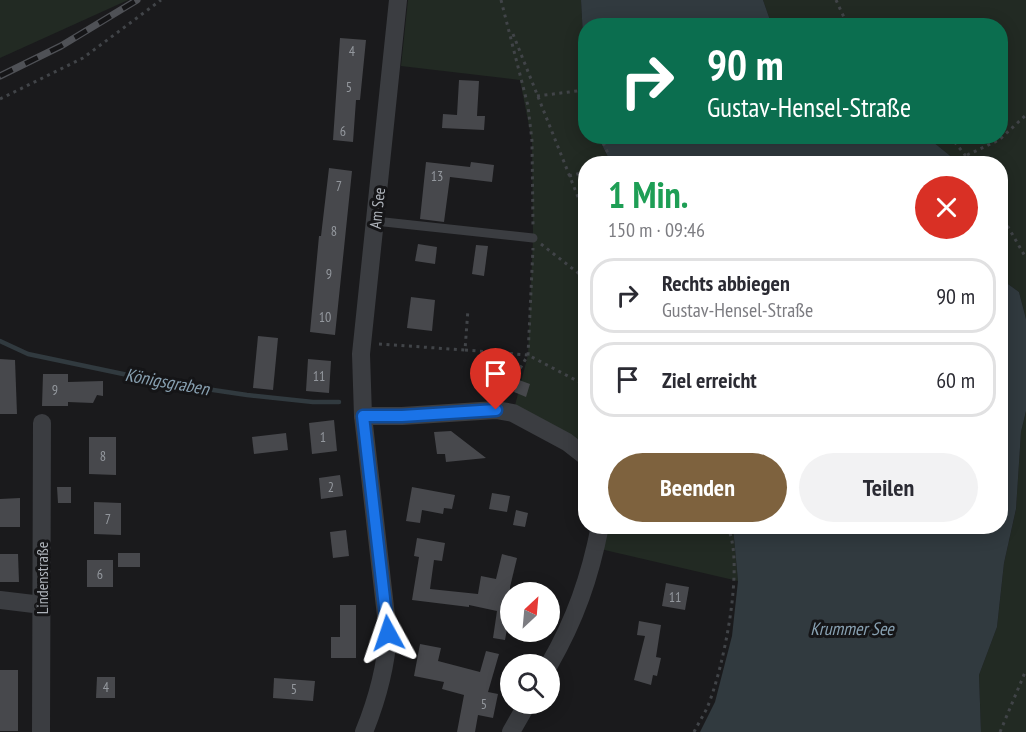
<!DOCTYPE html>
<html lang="de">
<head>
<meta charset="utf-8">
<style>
	body { margin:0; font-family:"PT Sans Narrow",sans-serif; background:#f2f2f3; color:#2b2b33; height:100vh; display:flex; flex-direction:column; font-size:22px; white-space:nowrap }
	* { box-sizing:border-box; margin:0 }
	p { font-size:20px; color:#7c7c81 }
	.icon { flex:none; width:33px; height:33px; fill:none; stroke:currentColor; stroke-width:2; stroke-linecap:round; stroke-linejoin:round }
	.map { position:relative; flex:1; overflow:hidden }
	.sheet { position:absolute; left:578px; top:156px; width:430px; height:378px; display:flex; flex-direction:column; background:#fff; border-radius:24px; box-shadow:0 3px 15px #0003 }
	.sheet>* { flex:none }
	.guide { position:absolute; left:578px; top:18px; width:430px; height:126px; border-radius:24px; box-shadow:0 3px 15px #0003; background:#0b6e4f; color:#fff; overflow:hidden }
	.needle { width:39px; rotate:26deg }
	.controls { position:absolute; left:500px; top:582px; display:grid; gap:12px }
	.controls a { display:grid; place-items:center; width:60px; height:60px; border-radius:50%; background:#fff; box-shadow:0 3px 15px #0003; font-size:30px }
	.pin { position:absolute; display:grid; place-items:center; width:51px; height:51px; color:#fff; margin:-62px -26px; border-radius:50% 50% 50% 0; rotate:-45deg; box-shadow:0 0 6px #0007 }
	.pin .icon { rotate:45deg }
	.me { position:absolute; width:66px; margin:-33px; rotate:355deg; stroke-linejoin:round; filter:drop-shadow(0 0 4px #0008) }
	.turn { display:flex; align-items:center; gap:21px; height:126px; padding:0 30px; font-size:27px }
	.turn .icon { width:78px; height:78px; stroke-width:2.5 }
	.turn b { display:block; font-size:42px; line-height:51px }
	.round { display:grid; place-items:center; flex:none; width:63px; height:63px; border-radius:32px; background:#f2f2f3 }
	.overview { display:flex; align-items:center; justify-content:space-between; height:102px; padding:0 30px }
	h1 { font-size:36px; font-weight:700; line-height:45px; color:#1e9e55 }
	.primary-button { display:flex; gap:12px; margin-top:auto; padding:12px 30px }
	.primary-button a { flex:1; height:69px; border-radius:36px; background:#7e623e; color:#fff; font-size:24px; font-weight:700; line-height:69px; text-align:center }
	.primary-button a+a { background:#f2f2f3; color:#2b2b33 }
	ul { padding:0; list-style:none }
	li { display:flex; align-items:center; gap:18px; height:75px; margin:0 12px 9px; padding:0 18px; border:3px solid #e1e1e2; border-radius:24px }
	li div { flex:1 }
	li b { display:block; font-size:22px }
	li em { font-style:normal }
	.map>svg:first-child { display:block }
	.green { fill:#222a23 }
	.water { fill:#313a3f }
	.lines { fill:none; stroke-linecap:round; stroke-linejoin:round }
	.stream { stroke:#313a3f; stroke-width:4.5 }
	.building { fill:#47484c }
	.path { stroke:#414448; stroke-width:3; stroke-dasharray:3 4.5; stroke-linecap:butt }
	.lane { stroke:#3b3d41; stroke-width:9 }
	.street { stroke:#3b3d41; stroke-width:18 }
	.rail-casing { stroke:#4f5156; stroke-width:7 }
	.rail { stroke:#151517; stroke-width:4.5; stroke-dasharray:14; stroke-linecap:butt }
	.route-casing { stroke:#114b97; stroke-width:15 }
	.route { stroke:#1a73e8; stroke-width:10 }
	.labels { text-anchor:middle; stroke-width:6; stroke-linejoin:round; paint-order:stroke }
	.number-label { font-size:14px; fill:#94989e }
	.street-label { font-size:16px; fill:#aeb3ba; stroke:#151517 }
	.water-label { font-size:18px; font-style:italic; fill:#88a1b2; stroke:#151517 }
</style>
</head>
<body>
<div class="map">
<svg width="1026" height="732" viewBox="0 0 1026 732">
	<rect width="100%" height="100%" fill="#1a1a1c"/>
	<!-- green -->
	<g class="green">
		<polygon points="0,0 128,0 0,58"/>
		<polygon points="408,0 581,0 585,74 585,136 598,137 611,163 585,164 585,456 513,413 528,355 533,238 532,141 520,80 401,66"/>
		<polygon points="763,0 1026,0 1026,319 1019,292 1001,279 1000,164 959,163 927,137 1000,136 1000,26 783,25 770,20"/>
		<polygon points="1026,411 1026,732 981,732 979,675 997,627 1004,563 1016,509 1021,432"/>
		<polygon points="600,527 733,527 738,581 596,548"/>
	</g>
	<!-- water -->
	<g class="water">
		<polygon points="581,0 763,0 770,20 783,25 585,26 585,74"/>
		<polygon points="598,137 927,137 959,163 611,163"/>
		<polygon points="1001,279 1019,292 1026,319 1026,411 1021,432 1016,509 1004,563 997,627 979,675 981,732 700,732 715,702 732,636 738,581 733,527 1000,526"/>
	</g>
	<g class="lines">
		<!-- stream -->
		<polyline class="stream" points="0,341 28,354 166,383 247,395 313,402 339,402"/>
	</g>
	<!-- building -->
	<g class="building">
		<polygon points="340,38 366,40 360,100 356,100 353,142 333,140"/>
		<polygon points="459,80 479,81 477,116 485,116 484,130 442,128 443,114 457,115"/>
		<polygon points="426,162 470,167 471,162 494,165 492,182 450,177 444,222 420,219"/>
		<polygon points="329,168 352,171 335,335 310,332 319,236 321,236"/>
		<polygon points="418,244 437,247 435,264 415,261"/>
		<polygon points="476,245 488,246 484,276 472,274"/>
		<polygon points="411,297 435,300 432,331 407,328"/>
		<polygon points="258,336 278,338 273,390 253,388"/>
		<polygon points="0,359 15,360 17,414 0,414"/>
		<polygon points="308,359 331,361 329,393 306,391"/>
		<polygon points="43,374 68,374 68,382 103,381 103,396 97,395 93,403 68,402 68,406 42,406"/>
		<polygon points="519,380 530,384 526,397 514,392"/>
		<polygon points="334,420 337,451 312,454 309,423"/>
		<polygon points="451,431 486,458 446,462 445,454 437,454 434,432"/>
		<polygon points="286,433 288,450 254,454 252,437"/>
		<polygon points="89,437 116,437 116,475 89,474"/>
		<polygon points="340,475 343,496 321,499 319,478"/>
		<polygon points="57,487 71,487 71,503 58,503"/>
		<polygon points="412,487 455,495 452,509 444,508 443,514 422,510 420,523 406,521"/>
		<polygon points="492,493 510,496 507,512 489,509"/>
		<polygon points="20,498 20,527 0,527 0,499"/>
		<polygon points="94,502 121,503 121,535 94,534"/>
		<polygon points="516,510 528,513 525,527 513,525"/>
		<polygon points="346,530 349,556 333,558 330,532"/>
		<polygon points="417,538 445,543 442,561 434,560 430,589 478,594 481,576 496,579 502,554 517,558 510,587 510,591 512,591 510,592 510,613 505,640 493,638 497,611 469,605 469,607 412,600 419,557 414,556"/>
		<rect x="118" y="553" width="22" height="14"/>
		<polygon points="0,554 18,554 19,582 0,582"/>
		<rect x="87" y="560" width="26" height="27"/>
		<polygon points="666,583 689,587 685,610 662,606"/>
		<polygon points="340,605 356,605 356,658 331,658 331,637 340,637"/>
		<polygon points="639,621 661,625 656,657 661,658 657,676 653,675 651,685 634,680 645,636 637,635"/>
		<polygon points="420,644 441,648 438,661 480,672 486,651 499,654 488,692 498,694 493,718 478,715 475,732 457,732 464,695 442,689 444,682 414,676"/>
		<rect x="0" y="670" width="18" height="61"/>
		<polygon points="97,677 115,677 115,698 96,698"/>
		<polygon points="274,678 315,681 313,701 273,698"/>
	</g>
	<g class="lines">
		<!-- path -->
		<g class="path">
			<polyline points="501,0 528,106 532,141 533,226"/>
			<polyline points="836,0 848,26"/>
			<polyline points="513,34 578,197 585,207"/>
			<polyline points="537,96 585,90"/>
			<polyline points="0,99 83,58 161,0"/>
			<polyline points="600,136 613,164"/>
			<polyline points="950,136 972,164"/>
			<polyline points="967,155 999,140 1026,115"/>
			<polyline points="569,176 585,172"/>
			<polyline points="1000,213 1026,258"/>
			<polyline points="541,244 582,276"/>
			<polyline points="379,344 465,350 468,309"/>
			<polyline points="465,350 528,355 585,385"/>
			<polyline points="505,394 528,355 533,248"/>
			<path d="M694,732C698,724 703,716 707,708C723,671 746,562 727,526"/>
			<polyline points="1000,732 1026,670"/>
		</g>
		<!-- lane -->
		<polyline class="lane" points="375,221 533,238"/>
		<!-- street -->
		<g class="street">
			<polyline points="363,416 402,416 496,410 513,413 567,442 585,456"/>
			<polyline points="0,600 42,605"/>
			<path d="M549,665C575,620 590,577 600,526"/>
			<polyline points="41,732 42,423"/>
			<path d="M364,732C377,700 386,668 388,633L363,416L361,354L398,0"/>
			<polyline points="511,732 527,704"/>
		</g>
		<defs>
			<polyline id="rail" points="0,76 61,46 137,0"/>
		</defs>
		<!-- rail casing -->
		<use href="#rail" class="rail-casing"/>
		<!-- rail -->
		<use href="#rail" class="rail"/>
	</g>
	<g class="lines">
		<defs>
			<polyline id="route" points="388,633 363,416 402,416 496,410"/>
		</defs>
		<!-- route casing -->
		<use href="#route" class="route-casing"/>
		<!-- route -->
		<use href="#route" class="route"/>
	</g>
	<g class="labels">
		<!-- number labels -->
		<g class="number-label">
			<text x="352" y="56">4</text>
			<text x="349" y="92">5</text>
			<text x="343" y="136">6</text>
			<text x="437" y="181">13</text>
			<text x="339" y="191">7</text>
			<text x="334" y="236">8</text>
			<text x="329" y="279">9</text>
			<text x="325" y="322">10</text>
			<text x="319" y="381">11</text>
			<text x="55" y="395">9</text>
			<text x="323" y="442">1</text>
			<text x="103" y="461">8</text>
			<text x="331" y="492">2</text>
			<text x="108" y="524">7</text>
			<text x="100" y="579">6</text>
			<text x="675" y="602">11</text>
			<text x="106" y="692">4</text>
			<text x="294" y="694">5</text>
			<text x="484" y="709">5</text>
		</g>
		<!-- street labels -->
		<g class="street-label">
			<text transform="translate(377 208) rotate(-84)" y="6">Am See</text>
			<text transform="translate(42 578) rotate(-90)" y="6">Lindenstraße</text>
		</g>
		<!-- water labels -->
		<g class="water-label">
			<text transform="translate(167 382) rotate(10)" y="6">Königsgraben</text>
			<text x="852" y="635">Krummer See</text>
		</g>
	</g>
</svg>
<div class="controls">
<a><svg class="needle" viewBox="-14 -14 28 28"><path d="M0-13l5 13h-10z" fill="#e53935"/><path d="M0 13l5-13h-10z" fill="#7c7c81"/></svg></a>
<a><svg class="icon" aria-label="search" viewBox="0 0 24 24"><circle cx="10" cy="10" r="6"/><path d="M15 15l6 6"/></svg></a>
</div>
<div class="pin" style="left:496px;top:410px;background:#d93025"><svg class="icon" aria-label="arrive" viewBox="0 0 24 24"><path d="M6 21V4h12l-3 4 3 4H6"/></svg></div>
<svg class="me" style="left:388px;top:633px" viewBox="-20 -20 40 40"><path d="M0-17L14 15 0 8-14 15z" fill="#1a73e8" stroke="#fff" stroke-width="4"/></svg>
<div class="guide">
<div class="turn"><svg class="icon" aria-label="right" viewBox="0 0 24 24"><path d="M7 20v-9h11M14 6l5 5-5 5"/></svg><div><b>90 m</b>Gustav-Hensel-Straße</div></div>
</div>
<section class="sheet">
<div class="overview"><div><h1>1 Min.</h1><p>150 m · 09:46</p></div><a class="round" style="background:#d93025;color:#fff"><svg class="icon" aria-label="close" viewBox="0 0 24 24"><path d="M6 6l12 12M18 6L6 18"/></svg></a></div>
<ul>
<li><svg class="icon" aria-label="right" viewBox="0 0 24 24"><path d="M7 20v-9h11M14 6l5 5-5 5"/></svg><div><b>Rechts abbiegen</b><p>Gustav-Hensel-Straße</p></div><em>90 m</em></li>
<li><svg class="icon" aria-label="arrive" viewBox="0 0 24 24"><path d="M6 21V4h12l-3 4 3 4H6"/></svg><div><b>Ziel erreicht</b></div><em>60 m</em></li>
</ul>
<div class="primary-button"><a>Beenden</a><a>Teilen</a></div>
</section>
</div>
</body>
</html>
